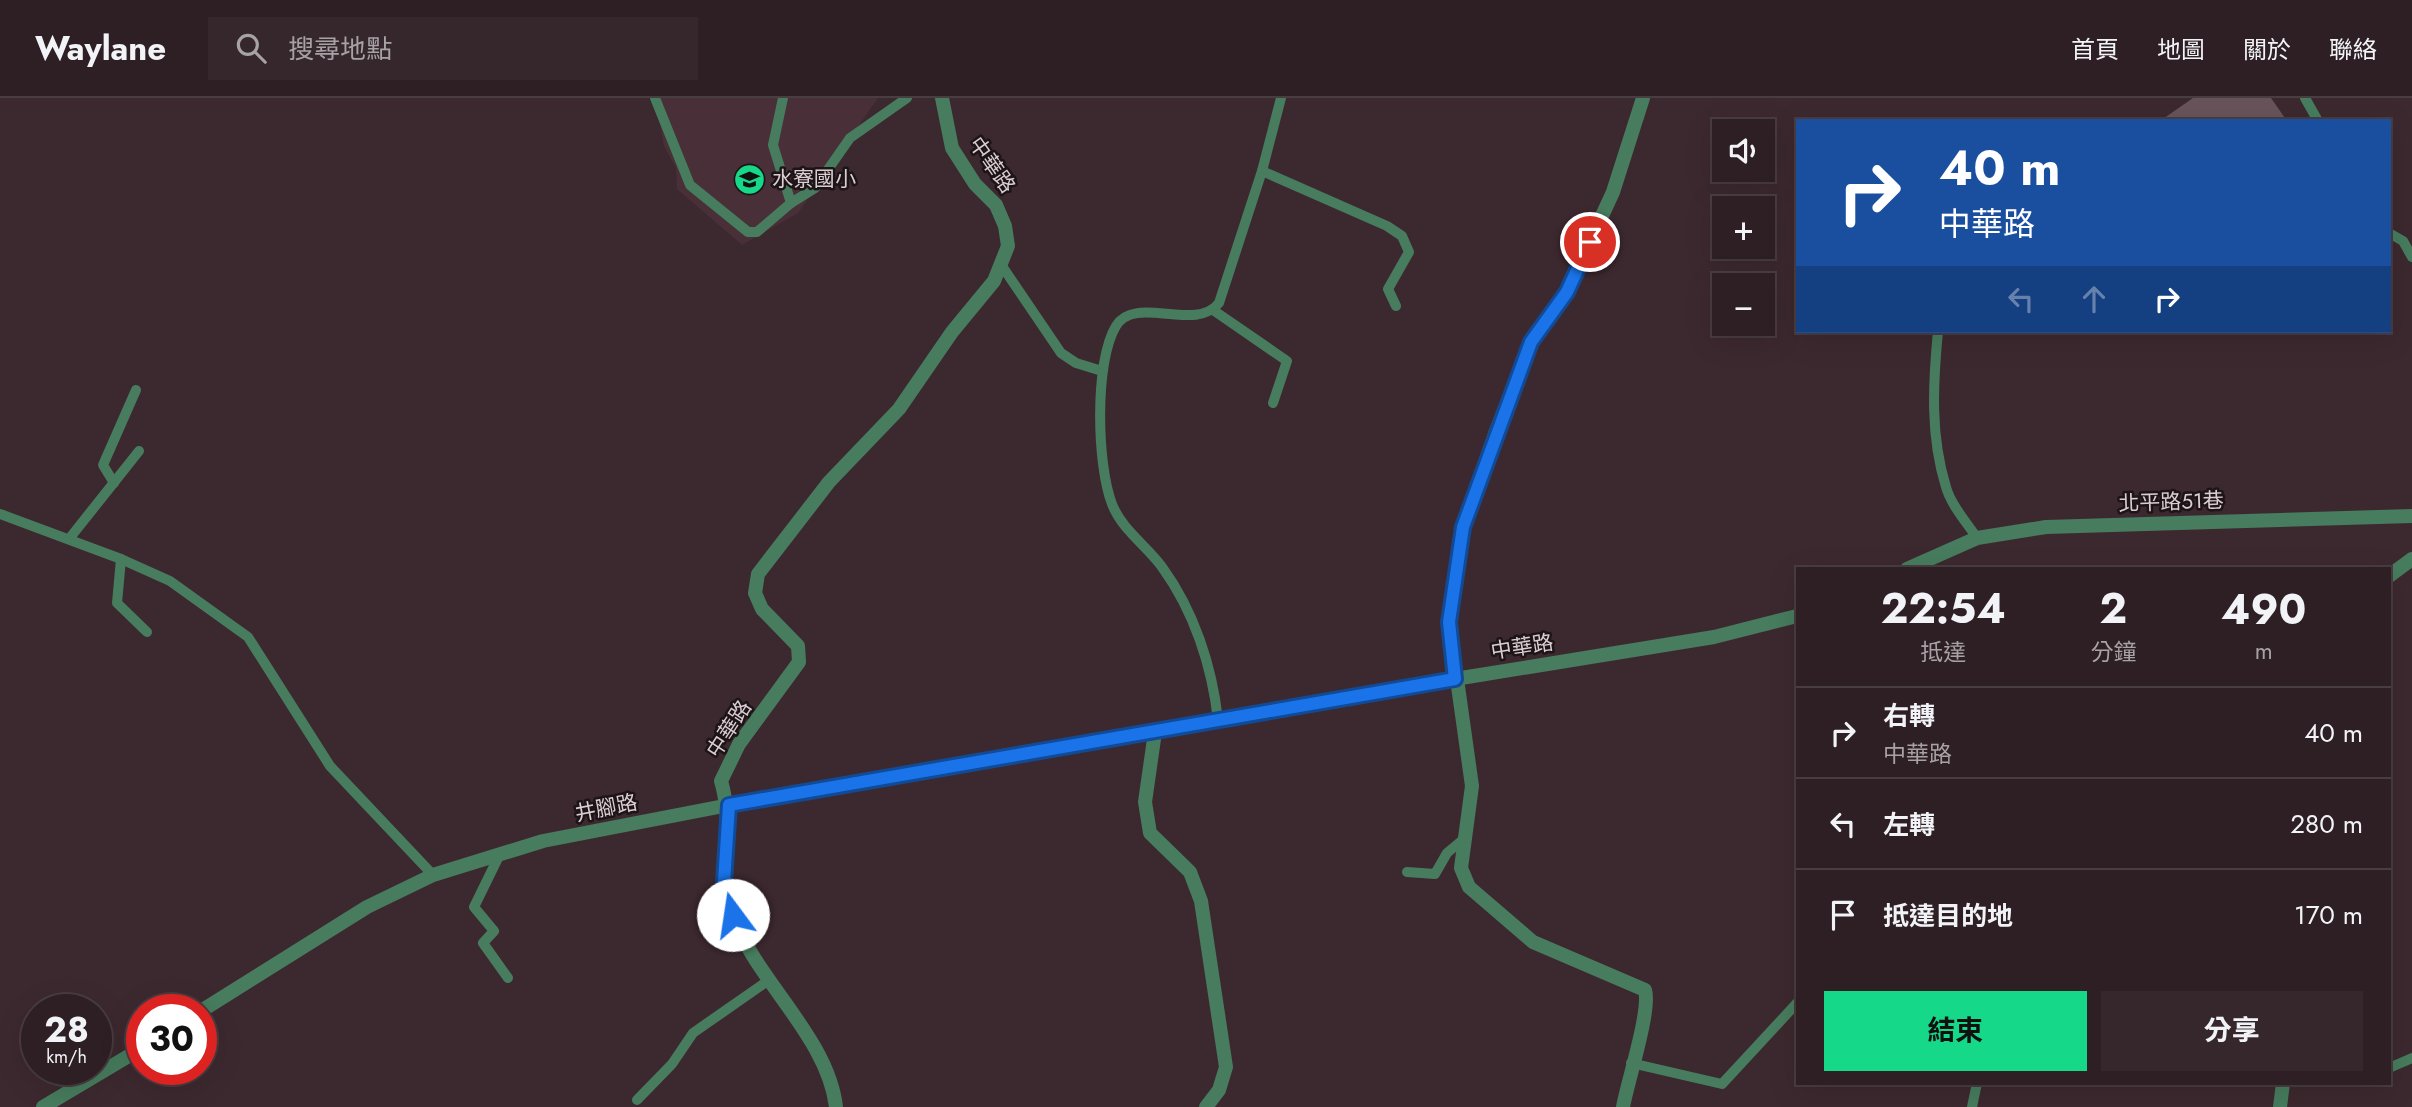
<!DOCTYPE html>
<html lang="zh-TW">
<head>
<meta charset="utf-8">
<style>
	body { margin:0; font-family:Jost,"Noto Sans TC",sans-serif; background:#35272b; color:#f1f3f6; height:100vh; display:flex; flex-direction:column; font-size:26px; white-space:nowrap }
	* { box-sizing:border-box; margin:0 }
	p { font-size:23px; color:#a7a2a6 }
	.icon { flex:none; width:38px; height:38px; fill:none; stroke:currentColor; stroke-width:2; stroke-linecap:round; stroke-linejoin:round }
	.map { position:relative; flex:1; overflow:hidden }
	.drawer { position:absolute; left:1796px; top:469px; width:595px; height:518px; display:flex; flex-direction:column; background:#2d1f23; border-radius:0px; box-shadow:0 7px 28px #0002,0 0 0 2px #483d41 }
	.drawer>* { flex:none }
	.hud { position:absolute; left:1796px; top:21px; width:595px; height:214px; border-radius:0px; box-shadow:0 7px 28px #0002,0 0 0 2px #483d41; background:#1a4fa0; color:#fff; overflow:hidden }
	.tools { position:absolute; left:1712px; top:21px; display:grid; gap:14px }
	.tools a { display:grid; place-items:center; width:63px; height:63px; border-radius:0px; background:#2d1f23; box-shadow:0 7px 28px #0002,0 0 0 2px #483d41; font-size:35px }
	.speed { position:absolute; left:21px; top:896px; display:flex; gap:14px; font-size:35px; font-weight:700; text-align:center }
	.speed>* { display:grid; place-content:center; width:91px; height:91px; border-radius:50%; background:#2d1f23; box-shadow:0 7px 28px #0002,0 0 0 2px #483d41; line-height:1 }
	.speed small { font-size:18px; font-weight:400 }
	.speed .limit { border:10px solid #d22; background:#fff; color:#111 }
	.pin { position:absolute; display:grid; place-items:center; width:60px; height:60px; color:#fff; margin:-30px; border:4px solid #fff; border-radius:50%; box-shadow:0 2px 7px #0007 }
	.me { position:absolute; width:77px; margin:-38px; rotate:346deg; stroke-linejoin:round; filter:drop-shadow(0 0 5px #0008) }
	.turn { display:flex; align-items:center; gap:24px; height:147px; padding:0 28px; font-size:32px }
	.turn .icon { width:91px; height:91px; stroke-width:2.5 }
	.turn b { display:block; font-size:49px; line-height:60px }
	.lanes { display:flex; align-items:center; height:66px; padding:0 28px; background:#0003; justify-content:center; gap:35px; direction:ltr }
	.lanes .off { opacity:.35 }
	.eta { display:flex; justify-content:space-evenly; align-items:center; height:119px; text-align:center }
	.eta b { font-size:42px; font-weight:700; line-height:49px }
	.cta { display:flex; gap:14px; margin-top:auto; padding:14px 28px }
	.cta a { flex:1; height:80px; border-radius:0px; background:#15d989; color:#111; font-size:28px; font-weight:700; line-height:80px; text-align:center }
	.cta a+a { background:#35272b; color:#f1f3f6 }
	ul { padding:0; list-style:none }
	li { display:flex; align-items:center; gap:21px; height:91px; padding:0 28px; border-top:2px solid #483d41 }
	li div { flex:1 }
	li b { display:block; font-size:26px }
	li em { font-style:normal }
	header { display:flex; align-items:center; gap:42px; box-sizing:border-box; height:98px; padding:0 35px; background:#2d1f23; border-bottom:2px solid #483d41 }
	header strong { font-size:33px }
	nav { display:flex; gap:38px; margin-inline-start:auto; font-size:24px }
	.search { width:490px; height:63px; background:#35272b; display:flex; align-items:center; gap:18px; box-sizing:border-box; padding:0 24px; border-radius:0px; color:#a7a2a6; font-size:26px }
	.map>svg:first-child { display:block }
	.built { fill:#492f38 }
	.building { fill:#69535a }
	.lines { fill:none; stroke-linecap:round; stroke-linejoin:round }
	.service { stroke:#477c5e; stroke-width:10 }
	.minor { stroke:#477c5e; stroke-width:14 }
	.route-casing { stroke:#114b97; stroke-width:18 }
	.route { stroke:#1a73e8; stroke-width:12 }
	.labels { text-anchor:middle; stroke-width:5; stroke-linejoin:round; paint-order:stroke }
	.street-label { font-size:21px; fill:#dbced2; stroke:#1d1417 }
	.poi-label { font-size:21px; fill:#dbced2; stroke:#1d1417; text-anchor:start }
</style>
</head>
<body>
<header>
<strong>Waylane</strong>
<div class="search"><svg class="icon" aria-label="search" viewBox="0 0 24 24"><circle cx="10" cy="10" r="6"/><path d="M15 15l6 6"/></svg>搜尋地點</div>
<nav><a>首頁</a><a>地圖</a><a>關於</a><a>聯絡</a></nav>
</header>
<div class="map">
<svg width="2412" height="1009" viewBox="0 0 2412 1009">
	<rect width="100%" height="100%" fill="#3c292f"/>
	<!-- built -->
	<polygon class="built" points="651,0 878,0 798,115 742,147 677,91 676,70 664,48 657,10"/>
	<!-- building -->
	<polygon class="building" points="2193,0 2271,0 2287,23 2160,23"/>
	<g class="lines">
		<!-- service -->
		<g class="service">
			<polyline points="655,0 690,87 748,134 757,134 791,105 773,47 783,0"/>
			<polyline points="2305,0 2318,23"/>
			<polyline points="1262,73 1387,128 1402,138 1409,154 1388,191 1396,208"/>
			<polyline points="791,105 815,90 850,40 907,0"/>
			<polyline points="2389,135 2403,143 2412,159"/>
			<polyline points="1002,168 1061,255 1076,265 1102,273"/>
			<polyline points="1213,212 1287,263 1273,305"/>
			<path d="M1938,233C1933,285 1930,338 1946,389C1951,407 1967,425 1977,440"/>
			<polyline points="114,385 103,367 136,292"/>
			<polyline points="0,416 121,461 170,483 248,539 330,668 433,777"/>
			<polyline points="69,441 139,353"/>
			<polyline points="121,461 117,505 147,534"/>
			<path d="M1218,622C1212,568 1194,513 1162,469C1146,447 1122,432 1112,406C1097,368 1094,264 1116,228C1135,196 1195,235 1219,205L1262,73L1281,0"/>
			<polyline points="500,756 474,809 494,833 483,845 508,880"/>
			<polyline points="1407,774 1435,776 1447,755 1465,740"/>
			<polyline points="1631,965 1722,986 1797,905"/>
			<polyline points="2389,970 2412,960"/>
			<polyline points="637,1002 672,966 693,935 769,882"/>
			<polyline points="1972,1009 1977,985"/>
		</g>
		<!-- minor -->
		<g class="minor">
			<polyline points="1907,471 1977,440 2046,429 2412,418"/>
			<polyline points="2389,478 2412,461"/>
			<polyline points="1155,634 1145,704 1150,735 1190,774 1201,803 1226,969 1219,992 1206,1009"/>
			<polyline points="201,913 367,809 433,777 543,743 729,707 1455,581 1714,539 1797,518"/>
			<polyline points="43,1009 142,950"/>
			<path d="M836,1009C828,939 756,883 732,816C717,772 735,729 721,683L739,646L799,564L798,548L762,511L755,495L758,476L829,384L899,311L952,234L994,183L1008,148L1005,128L996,107L975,86L952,50L942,0"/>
			<path d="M1623,1009C1628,982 1651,912 1645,892L1533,844L1469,789L1461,770L1472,688L1449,524L1463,429L1496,333L1531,244L1567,194L1613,94L1643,0"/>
			<polyline points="2280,1009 2283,985"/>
		</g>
	</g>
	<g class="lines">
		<defs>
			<polyline id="route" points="733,817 724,784 729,707 1455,581 1449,524 1463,429 1531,244 1567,194 1590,144"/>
		</defs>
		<!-- route casing -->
		<use href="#route" class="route-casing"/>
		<!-- route -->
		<use href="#route" class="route"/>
	</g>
	<!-- icons -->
	<defs>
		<symbol id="school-disc" viewBox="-11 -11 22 22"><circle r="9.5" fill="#15d989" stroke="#1d1417"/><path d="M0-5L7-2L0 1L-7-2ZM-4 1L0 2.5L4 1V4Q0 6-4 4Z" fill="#111"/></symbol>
	</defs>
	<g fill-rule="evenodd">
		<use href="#school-disc" x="732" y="64" width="35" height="35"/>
	</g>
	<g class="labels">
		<!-- street labels -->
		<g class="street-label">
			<text transform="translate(992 67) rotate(55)" y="7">中華路</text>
			<text transform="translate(2171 404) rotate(-2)" y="7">北平路51巷</text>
			<text transform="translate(1522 549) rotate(-9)" y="7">中華路</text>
			<text transform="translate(729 631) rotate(-57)" y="7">中華路</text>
			<text transform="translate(606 710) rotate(-11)" y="7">井腳路</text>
		</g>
		<!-- poi labels -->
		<g class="poi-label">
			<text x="772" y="88">水寮國小</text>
		</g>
	</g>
</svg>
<div class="tools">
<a><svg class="icon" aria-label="sound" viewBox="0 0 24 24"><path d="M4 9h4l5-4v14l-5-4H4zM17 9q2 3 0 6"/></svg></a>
<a>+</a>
<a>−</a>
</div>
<div class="speed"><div>28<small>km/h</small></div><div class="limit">30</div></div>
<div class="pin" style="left:1590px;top:144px;background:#d93025"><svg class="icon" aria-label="arrive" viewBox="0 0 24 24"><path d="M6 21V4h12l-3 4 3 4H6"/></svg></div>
<svg class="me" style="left:733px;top:817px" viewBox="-20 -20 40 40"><circle r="19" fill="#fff"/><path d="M0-13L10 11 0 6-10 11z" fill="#1a73e8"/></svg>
<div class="hud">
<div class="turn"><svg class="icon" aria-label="right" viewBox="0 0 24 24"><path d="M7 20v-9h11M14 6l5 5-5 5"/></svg><div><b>40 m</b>中華路</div></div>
<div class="lanes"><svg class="icon off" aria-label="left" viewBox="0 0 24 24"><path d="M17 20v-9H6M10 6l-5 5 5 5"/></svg><svg class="icon off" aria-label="ahead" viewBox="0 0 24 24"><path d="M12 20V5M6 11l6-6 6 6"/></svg><svg class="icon" aria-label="right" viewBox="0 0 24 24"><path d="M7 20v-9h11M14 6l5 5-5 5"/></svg></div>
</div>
<section class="drawer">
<div class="eta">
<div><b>22:54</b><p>抵達</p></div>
<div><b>2</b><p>分鐘</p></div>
<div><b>490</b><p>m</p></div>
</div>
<ul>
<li><svg class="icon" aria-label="right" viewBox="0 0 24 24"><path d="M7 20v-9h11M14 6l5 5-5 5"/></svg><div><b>右轉</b><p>中華路</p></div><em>40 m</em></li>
<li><svg class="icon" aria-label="left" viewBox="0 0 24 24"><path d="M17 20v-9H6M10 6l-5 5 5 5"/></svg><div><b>左轉</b></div><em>280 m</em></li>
<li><svg class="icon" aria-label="arrive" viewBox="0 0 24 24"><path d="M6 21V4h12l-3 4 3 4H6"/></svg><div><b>抵達目的地</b></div><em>170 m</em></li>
</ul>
<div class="cta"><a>結束</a><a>分享</a></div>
</section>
</div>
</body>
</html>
